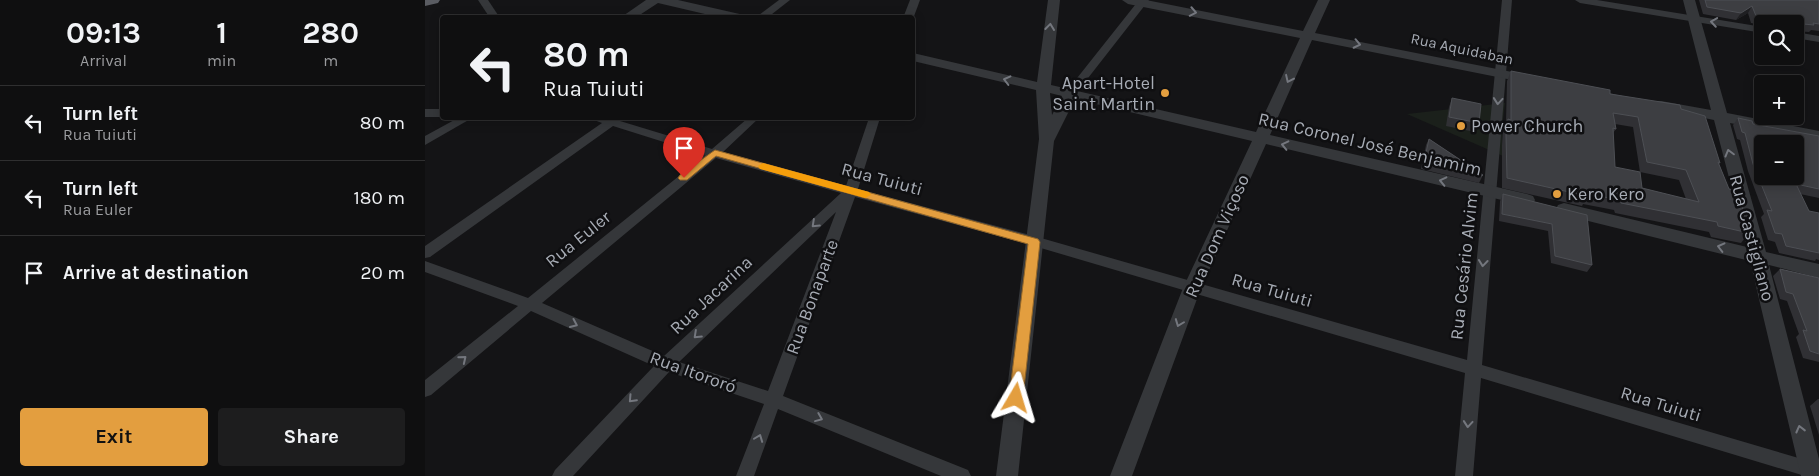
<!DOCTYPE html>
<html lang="en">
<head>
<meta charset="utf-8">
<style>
	body { margin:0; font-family:Karla,sans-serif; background:#1d1d1e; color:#f1f3f6; height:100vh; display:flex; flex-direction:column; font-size:19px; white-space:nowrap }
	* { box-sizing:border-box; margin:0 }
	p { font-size:16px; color:#9b9c9f }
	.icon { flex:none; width:28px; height:28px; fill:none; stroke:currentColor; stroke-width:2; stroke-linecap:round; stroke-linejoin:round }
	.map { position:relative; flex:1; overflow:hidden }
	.details { display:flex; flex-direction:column; background:#0f0f10; width:425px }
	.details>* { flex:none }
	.hud { position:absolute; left:15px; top:15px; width:475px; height:105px; border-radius:5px; box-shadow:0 2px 12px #0003,0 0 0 1px #2f2f30; background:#0f0f10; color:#f1f3f6; overflow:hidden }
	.tools { position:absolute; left:1329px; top:15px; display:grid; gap:10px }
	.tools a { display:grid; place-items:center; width:50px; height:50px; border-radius:5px; background:#0f0f10; box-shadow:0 2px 12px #0003,0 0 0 1px #2f2f30; font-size:25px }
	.pin { position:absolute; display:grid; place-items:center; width:42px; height:42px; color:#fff; margin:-51px -21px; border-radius:50% 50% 50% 0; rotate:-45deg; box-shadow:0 0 5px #0007 }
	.pin .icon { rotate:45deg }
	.me { position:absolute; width:55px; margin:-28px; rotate:7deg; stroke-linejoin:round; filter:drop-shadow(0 0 4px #0008) }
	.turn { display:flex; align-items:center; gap:18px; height:105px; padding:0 20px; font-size:22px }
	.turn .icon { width:65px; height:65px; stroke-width:2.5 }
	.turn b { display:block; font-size:35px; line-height:42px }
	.eta { display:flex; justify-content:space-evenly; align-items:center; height:85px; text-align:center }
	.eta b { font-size:30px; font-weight:700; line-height:35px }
	.action { display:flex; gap:10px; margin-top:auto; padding:10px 20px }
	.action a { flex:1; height:58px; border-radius:5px; background:#e39e3f; color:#111; font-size:20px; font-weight:700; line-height:58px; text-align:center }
	.action a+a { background:#1d1d1e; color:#f1f3f6 }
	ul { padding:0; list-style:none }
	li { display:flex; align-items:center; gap:15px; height:75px; padding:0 20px; border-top:1px solid #2f2f30 }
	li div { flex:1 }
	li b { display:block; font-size:19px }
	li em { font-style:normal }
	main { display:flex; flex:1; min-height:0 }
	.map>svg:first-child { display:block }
	.green { fill:#1b201b }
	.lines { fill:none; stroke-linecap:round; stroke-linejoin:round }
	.minor { fill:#35373a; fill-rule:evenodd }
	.tertiary { fill:#35373a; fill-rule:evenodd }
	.trunk { fill:#5a5c62; fill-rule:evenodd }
	.wall { fill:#303034; fill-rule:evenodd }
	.shaded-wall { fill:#1f1f22 }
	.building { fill:#3d3e42; stroke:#4d4f54; fill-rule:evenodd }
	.oneway { stroke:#74777e }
	.route { fill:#e39e3f; stroke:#946729 }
	.slow { fill:#f59e0b }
	.poi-dot { fill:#e39e3f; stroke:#0f0f11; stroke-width:2 }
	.labels { text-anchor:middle; stroke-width:5; stroke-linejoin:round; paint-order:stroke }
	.far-street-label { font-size:15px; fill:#a7acb5; stroke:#0f0f11 }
	.poi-label { font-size:18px; fill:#a7acb5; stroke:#0f0f11; text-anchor:start }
	.street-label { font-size:18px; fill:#a7acb5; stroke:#0f0f11 }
</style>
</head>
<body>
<main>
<section class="details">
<div class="eta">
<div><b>09:13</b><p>Arrival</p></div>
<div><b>1</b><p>min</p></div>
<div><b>280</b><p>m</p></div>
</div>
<ul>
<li><svg class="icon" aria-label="left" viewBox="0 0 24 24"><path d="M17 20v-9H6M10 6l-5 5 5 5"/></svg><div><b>Turn left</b><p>Rua Tuiuti</p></div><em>80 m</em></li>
<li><svg class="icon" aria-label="left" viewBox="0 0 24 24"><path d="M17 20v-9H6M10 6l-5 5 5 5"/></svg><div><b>Turn left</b><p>Rua Euler</p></div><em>180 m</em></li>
<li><svg class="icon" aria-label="arrive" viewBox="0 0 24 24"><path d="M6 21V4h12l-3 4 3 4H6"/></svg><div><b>Arrive at destination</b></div><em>20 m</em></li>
</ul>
<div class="action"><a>Exit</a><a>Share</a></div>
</section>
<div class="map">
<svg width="1394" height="476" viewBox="0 0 1394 476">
	<rect width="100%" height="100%" fill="#141416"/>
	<!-- green -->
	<polygon class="green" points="1080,103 1077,128 1078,156 982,114"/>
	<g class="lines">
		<!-- minor -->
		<g class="minor">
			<polygon points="53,0 63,0 75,18 65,18"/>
			<polygon points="354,0 365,0 342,18 330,18"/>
			<polygon points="485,0 495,0 488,19 478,18"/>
			<polygon points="714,0 724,0 649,96 641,96 639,94 641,92"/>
			<path d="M1077,0H1087L1057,365L1394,464V476H1380L1056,378L1048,476H1030L1040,373L609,246L430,197L358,396L543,470L546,476H516L353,409L329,476H311L339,404L244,372L148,476H127L130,470L229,366L106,311L6,395L0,397V380L93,306L0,272V261L103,298L280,155L188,126L5,257L0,258V246L177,123L169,120L168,118H197L195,121L287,149L323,118H334L298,152L421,186L444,118H455L433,189L609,236L1042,360ZM291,158L416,193L239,356L117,303ZM411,212L343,391L254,362Z"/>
			<polygon points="1150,0 1172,0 1338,27 1338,33 1155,3"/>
			<polygon points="1370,32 1394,36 1394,42 1370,38"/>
			<polygon points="33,118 47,118 0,145 0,136"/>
		</g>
		<!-- tertiary -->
		<g class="tertiary">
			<polygon points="221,0 253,0 319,15 321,18 297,18 233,3 210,18 195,18"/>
			<path d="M623,0H635L626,85L831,132L875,38L703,4L697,0H721L878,31L893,0H905L890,33L1112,77L1114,80L1112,83L1107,84L887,40L845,135L1102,194L1108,196L1110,200L1108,204L1102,206L841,144L776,288L707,476H685L758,288L827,141L650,99L629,141L593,476H571L614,139L611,90L488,61V53L612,82ZM625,93L637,96L627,115Z"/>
			<polygon points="1258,0 1270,0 1302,113 1394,131 1394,141 1305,123 1341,252 1394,264 1394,278 1344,265 1394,459 1394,476 1376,476 1325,261 1139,215 1133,213 1131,209 1133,205 1139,203 1322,247 1289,120 1236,109 1231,108 1229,105 1231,102 1236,101 1286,110"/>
			<rect x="0" y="109" width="18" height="8"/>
		</g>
		<!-- trunk -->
		<polygon class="trunk" points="0,0 15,0 13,3 0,6"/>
	</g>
	<!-- wall -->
	<g class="wall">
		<polygon points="1274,0 1394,0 1394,31 1386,30 1384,32 1370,31 1370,24 1338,24 1338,25 1326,23 1323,13 1311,20 1278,14"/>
		<path d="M1086,71L1256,109L1295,163L1294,164L1304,189L1324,233L1316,243L1286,237L1284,232L1190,213L1189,210L1158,204L1157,206L1077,188V145L1078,129L1081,122L1082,81ZM1190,124L1208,127L1215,172L1254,180L1261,199L1217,188L1190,167L1188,133L1191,129Z"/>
		<polygon points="1027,98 1054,123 1050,132 1021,126 1024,107"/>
		<polygon points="1313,118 1328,124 1394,136 1394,198 1375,194 1384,211 1394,213 1394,260 1391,259 1390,261 1354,253 1350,242 1343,240 1336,217 1339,214 1323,171 1315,140 1312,139 1308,125"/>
		<polygon points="1004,139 1058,175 1054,183 996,169 1001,145"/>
		<polygon points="1078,194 1162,215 1167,265 1162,272 1126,263 1123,231 1074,221 1075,201"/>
		<polygon points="1355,269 1394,278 1394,362 1378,358 1371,337 1374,334 1362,301 1355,299 1348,276"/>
		<polygon points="1393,399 1394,399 1394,435 1385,406"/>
	</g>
	<!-- shaded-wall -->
	<polygon class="shaded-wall" points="1327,6 1323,13 1311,20 1316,13"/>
	<!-- building -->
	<g class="building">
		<polygon points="1280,0 1394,0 1394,24 1388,23 1389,25 1368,23 1331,16 1327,6 1316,13 1282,7"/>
		<path d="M1086,71L1185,90V94L1255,105L1256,109L1280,116L1295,163L1293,162L1304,189L1313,191L1324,233L1293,226L1292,222L1196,203V200L1162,194V196L1082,178L1081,135L1083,119L1086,120ZM1188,113L1213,117L1222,162L1261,170L1274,202L1217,188L1215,172L1190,167L1188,128L1191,129Z"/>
		<polygon points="1027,98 1056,104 1054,123 1024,117"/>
		<path d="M1313,118L1327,121L1328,124L1394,136V189L1371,184L1384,211L1394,213V253L1361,246L1357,234L1350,233L1342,210L1347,211L1328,164L1320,133L1317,132ZM1338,144H1370V176H1338Z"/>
		<polygon points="1004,139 1058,175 1057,176 999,162"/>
		<polygon points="1078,194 1162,215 1167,265 1130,256 1127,224 1077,214"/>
		<polygon points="1355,269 1394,278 1394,354 1385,351 1378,330 1382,331 1368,294 1361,292"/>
	</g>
	<!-- one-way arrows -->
	<defs><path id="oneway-chevron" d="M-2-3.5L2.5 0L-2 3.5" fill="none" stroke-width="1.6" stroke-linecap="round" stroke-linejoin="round" transform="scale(1.25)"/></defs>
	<g class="oneway">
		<use href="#oneway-chevron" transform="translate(768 12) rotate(11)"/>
		<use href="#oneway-chevron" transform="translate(1289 22) rotate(-171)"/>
		<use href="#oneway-chevron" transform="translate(625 27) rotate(-83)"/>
		<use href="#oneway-chevron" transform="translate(932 44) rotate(12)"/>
		<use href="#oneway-chevron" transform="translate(864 79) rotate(115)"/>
		<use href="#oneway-chevron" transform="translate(582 80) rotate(-166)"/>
		<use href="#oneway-chevron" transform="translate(1073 101) rotate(95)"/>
		<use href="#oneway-chevron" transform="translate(860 145) rotate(-167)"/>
		<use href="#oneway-chevron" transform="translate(1304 153) rotate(-105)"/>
		<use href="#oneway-chevron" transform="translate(1018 181) rotate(-167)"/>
		<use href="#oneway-chevron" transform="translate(390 224) rotate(137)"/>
		<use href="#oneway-chevron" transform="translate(1296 247) rotate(-166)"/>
		<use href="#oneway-chevron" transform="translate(1058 263) rotate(96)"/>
		<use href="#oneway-chevron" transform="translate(754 323) rotate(111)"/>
		<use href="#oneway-chevron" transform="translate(149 324) rotate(24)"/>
		<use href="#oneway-chevron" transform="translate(272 335) rotate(137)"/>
		<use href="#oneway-chevron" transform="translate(38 359) rotate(-39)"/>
		<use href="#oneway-chevron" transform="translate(207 399) rotate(133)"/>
		<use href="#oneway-chevron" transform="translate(394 418) rotate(22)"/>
		<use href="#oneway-chevron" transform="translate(1043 424) rotate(95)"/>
		<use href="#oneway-chevron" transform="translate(1375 429) rotate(-104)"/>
		<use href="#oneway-chevron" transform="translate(334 438) rotate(-69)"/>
	</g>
	<!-- route -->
	<polygon class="route" points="290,150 613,239 615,242 598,398 596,402 591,404 586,402 584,398 603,244 291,156 262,180 255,180 253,178 255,175"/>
	<!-- slow -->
	<polygon class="slow" points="338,163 444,192 446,195 440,198 335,169 333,166"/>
	<!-- markers -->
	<g class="poi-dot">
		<circle cx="740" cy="93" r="5"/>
		<circle cx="1036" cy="126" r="5"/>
		<circle cx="1132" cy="194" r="5"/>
	</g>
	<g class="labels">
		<!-- far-street labels -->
		<g class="far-street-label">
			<text transform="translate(1037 49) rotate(12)" y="5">Rua Aquidaban</text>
		</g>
		<!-- poi labels -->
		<g class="poi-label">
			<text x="730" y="89" text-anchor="end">Apart-Hotel<tspan x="730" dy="21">Saint Martin</tspan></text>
			<text x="1046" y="132">Power Church</text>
			<text x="1142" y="200">Kero Kero</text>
		</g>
		<!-- street labels -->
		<g class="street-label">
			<text transform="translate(945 144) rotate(13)" y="6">Rua Coronel José Benjamim</text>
			<text transform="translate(457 179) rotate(15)" y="6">Rua Tuiuti</text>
			<text transform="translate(792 236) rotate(-66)" y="6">Rua Dom Viçoso</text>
			<text transform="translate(1327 238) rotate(75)" y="6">Rua Castigliano</text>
			<text transform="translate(153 239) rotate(-39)" y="6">Rua Euler</text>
			<text transform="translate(1039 266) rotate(-84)" y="6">Rua Cesário Alvim</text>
			<text transform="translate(847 290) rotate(16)" y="6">Rua Tuiuti</text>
			<text transform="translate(286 295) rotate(-43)" y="6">Rua Jacarina</text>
			<text transform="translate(387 297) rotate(-70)" y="6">Rua Bonaparte</text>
			<text transform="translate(268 372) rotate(20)" y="6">Rua Itororó</text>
			<text transform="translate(1236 404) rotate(17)" y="6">Rua Tuiuti</text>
		</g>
	</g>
</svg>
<div class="tools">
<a><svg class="icon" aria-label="search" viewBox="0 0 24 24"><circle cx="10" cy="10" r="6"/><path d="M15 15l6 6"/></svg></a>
<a>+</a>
<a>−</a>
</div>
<div class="pin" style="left:259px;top:178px;background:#d93025"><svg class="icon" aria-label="arrive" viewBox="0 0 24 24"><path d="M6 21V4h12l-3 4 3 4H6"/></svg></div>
<svg class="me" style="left:591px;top:398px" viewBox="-20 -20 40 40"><path d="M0-17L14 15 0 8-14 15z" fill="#e39e3f" stroke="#fff" stroke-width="4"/></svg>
<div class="hud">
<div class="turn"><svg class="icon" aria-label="left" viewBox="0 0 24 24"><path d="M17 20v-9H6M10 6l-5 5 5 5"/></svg><div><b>80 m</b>Rua Tuiuti</div></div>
</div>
</div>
</main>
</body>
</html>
